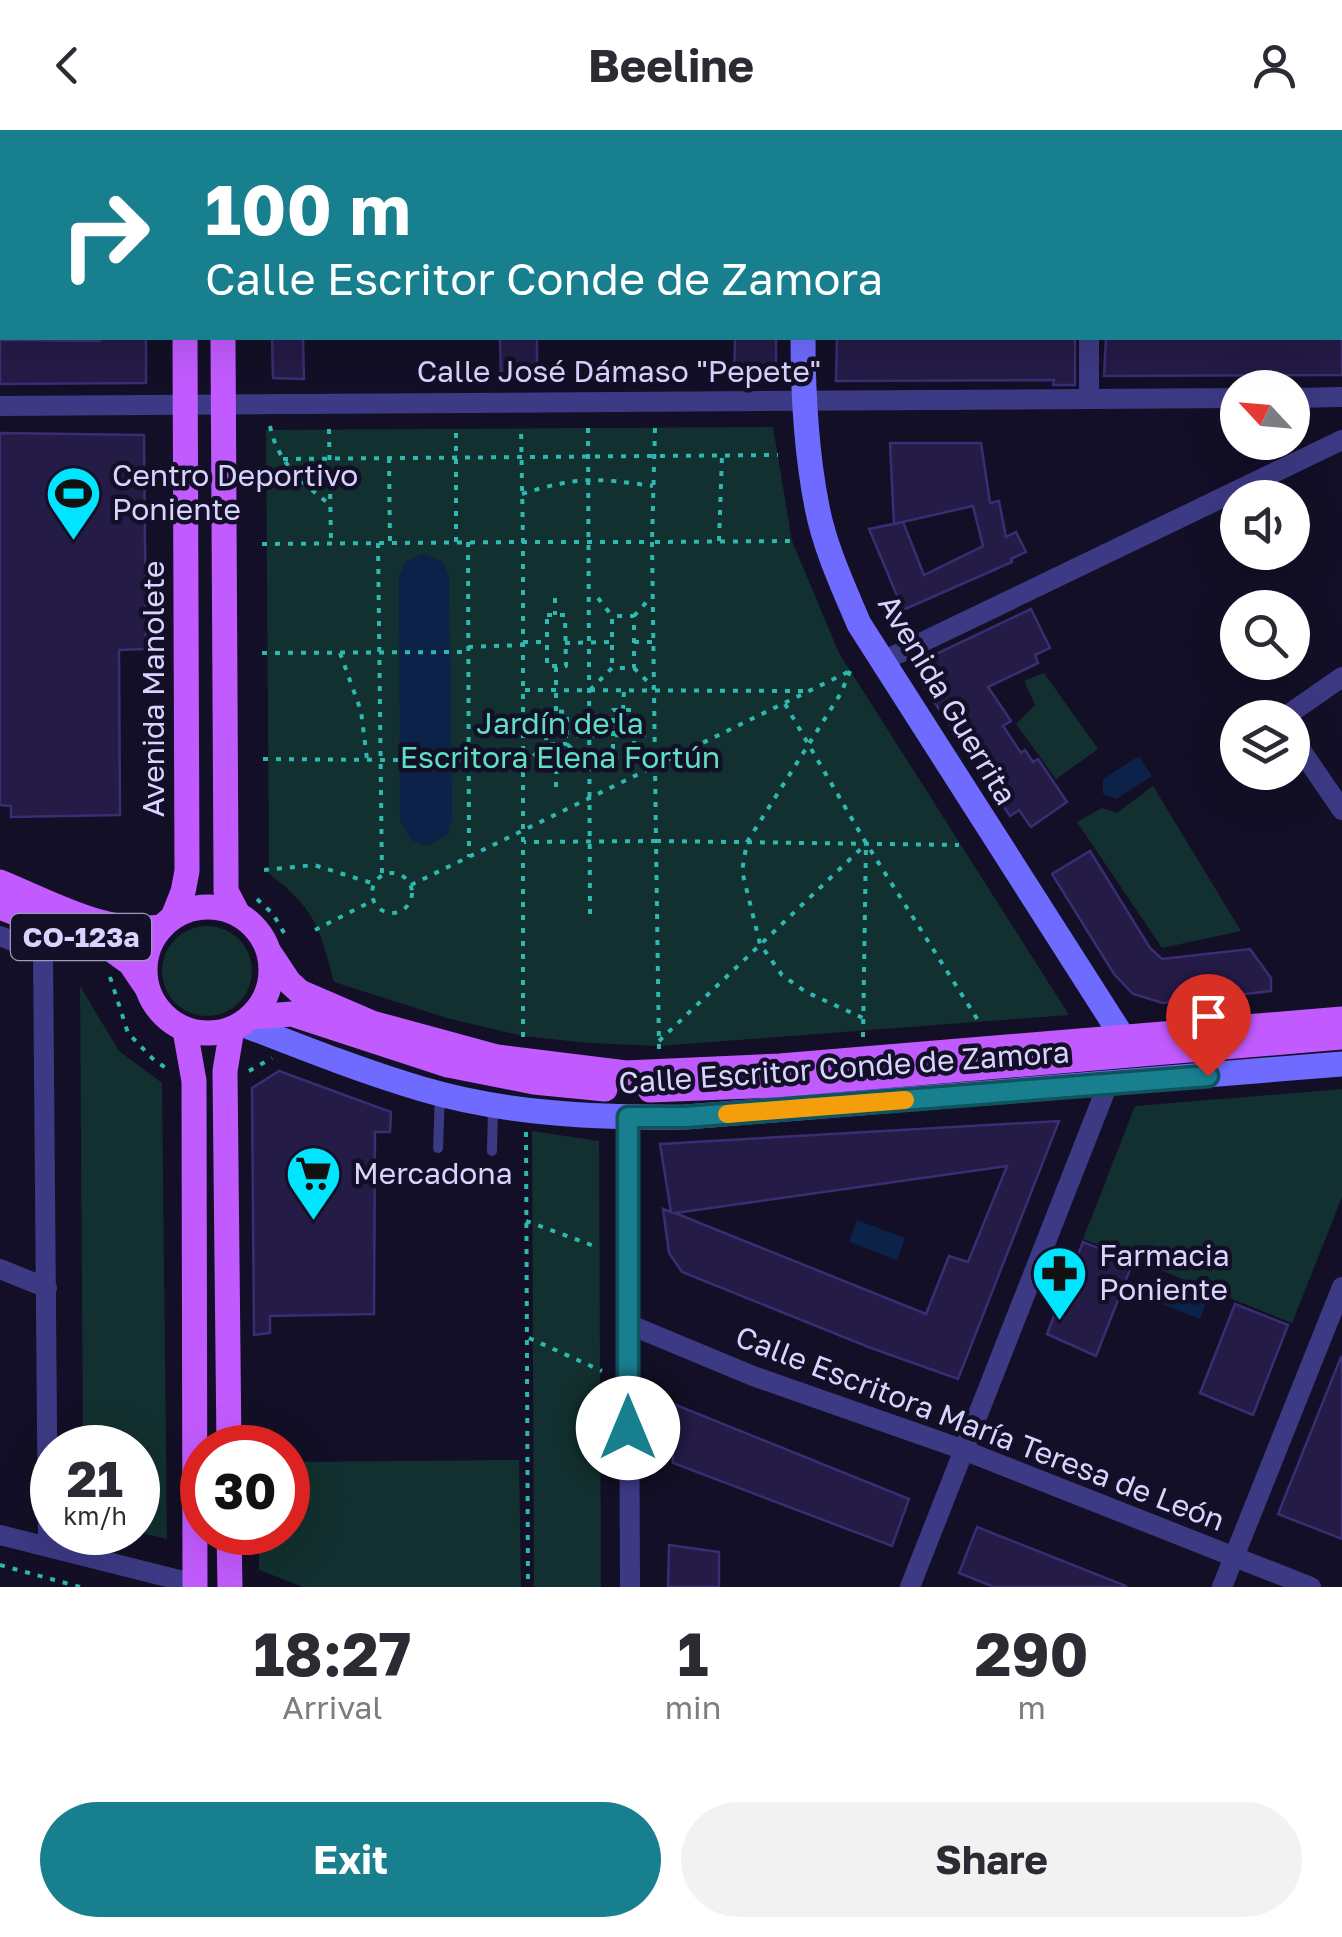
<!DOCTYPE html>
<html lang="en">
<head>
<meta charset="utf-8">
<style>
	body { margin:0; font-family:"Golos Text",sans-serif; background:#f2f2f3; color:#2b2b33; height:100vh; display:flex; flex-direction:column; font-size:38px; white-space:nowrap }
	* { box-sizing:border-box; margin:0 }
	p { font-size:32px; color:#7c7c81 }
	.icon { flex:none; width:55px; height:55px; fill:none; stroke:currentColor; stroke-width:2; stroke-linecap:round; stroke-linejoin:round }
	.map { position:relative; height:1457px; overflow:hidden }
	.details { display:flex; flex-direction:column; background:#fff; flex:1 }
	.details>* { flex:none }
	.hud { position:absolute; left:0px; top:0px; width:1342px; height:210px; box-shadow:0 10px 40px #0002; background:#187f8f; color:#fff; overflow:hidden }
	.needle { width:65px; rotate:296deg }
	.controls { position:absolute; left:1220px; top:240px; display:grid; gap:20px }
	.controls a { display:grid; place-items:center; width:90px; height:90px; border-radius:50%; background:#fff; box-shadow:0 10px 40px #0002; font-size:50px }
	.speed { position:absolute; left:30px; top:1295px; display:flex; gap:20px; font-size:50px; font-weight:700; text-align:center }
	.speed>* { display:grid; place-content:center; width:130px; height:130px; border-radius:50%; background:#fff; box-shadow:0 10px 40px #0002; line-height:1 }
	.speed small { font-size:25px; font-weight:400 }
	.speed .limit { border:15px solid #d22; background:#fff; color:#111 }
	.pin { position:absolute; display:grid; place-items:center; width:85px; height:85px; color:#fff; margin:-102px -42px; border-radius:50% 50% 50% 0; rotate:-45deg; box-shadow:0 0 10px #0007 }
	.pin .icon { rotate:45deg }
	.me { position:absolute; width:110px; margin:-55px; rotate:0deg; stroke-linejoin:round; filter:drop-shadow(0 0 8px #0008) }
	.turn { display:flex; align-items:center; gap:35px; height:210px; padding:0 40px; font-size:45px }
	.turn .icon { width:130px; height:130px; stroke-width:2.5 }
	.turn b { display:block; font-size:70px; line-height:85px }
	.eta { display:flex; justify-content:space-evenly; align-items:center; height:170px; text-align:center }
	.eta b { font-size:60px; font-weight:700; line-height:70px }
	.button { display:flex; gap:20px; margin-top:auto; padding:20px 40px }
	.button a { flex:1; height:115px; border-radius:60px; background:#187f8f; color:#fff; font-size:40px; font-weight:700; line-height:115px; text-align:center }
	.button a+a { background:#f2f2f3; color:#2b2b33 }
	header { display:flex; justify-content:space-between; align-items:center; height:130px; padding:0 40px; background:#fff; font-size:45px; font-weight:700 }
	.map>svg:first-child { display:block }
	.green { fill:#12302f }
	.water { fill:#0c2248 }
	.building { fill:#241b47; stroke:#3b2d73; stroke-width:2.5; fill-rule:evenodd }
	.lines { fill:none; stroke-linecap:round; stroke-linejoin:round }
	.path { stroke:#2fb8b0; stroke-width:4; stroke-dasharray:5 8; stroke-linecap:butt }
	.lane { stroke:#3d3a85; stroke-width:10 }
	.street { stroke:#3d3a85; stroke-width:20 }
	.secondary { stroke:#6f6bff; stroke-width:25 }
	.primary { stroke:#c25bff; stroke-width:25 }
	.route-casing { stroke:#10535d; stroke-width:25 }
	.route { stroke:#187f8f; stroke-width:18 }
	.slow { stroke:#f59e0b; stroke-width:18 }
	.labels { text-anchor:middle; stroke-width:9; stroke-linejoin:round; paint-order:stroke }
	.shield { fill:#130f26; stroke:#9e99be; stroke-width:2.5 }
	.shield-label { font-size:28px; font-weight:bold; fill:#d9d4ff }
	.street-label { font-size:30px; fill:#d9d4ff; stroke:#130f26 }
	.poi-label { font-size:30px; fill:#d9d4ff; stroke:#130f26; text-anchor:start }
	.park-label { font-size:30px; fill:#5fe0c0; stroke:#130f26 }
</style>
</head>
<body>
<header><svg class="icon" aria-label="back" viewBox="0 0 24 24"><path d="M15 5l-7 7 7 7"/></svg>Beeline<svg class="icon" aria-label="person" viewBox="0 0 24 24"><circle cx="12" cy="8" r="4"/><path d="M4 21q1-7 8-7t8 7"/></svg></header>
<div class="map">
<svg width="1342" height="1457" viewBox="0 0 1342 1457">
	<rect width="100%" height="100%" fill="#130f26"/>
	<!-- green -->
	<g class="green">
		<path d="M773,297L792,411L839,523L1069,885L660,916L589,913L523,906L447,888L334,852C320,798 315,778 269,744L266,300Z"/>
		<polygon points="1044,543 1098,619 1056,649 1016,594 1035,575 1024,551"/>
		<polygon points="1153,656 1241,801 1162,818 1077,692 1102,678 1117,683"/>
		<circle cx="207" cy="841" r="45"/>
		<polygon points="80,856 119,921 162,953 167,1409 138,1402 138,1318 83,1317"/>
		<polygon points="1342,959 1342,1067 1292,1193 1083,1109 1135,976"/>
		<polygon points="532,1001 599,1011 601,1457 534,1457"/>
		<polygon points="519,1330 521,1457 303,1457 259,1440 259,1403 288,1402 288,1332"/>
	</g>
	<!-- water -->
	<g class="water">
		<polygon points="424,423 444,433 449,447 452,688 448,704 427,716 411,710 400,690 399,446 406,431"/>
		<polygon points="1139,626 1152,646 1116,669 1103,664 1103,649"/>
		<polygon points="857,1090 905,1108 897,1130 849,1112"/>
		<polygon points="1168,1159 1206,1173 1200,1189 1162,1174"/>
	</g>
	<!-- building -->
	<g class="building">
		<polygon points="100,208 146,208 146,253 0,254 0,210 100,211"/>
		<polygon points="272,208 303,208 304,249 273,248"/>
		<polygon points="500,208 537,208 537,250 501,250"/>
		<polygon points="735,208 776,208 776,248 734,249"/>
		<polygon points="837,208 1075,208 1075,255 1053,255 1054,250 836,251"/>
		<polygon points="1106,208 1342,208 1342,245 1104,246"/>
		<polygon points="0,303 144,305 146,519 119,520 120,685 11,687 11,676 0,675"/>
		<polygon points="890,313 981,313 990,373 999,371 1006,407 1016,402 1026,422 1011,429 1012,432 903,480 869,399 903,392 924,445 983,416 973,376 894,394"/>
		<polygon points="1031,479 1050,518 1035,525 1038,533 988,557 1011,591 1003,596 1021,623 1025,620 1033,632 1038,629 1067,672 1031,697 1019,680 1010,686 923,555 932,526"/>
		<polygon points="1090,721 1150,818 1162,829 1250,819 1271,848 1271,861 1163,873 1133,864 1114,844 1052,744"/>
		<polygon points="279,941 391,982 390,1002 375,1002 374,1184 270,1186 270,1203 254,1205 252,958"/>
		<path d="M1059,991L958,1249L871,1218L682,1142L669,1123L663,1079L671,1082L660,1014ZM1007,1036L968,1132L949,1126L926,1184L675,1083Z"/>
		<polygon points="1083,1112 1133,1132 1096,1226 1047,1204"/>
		<polygon points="1235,1174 1288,1195 1253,1285 1200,1263"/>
		<polygon points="1341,1227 1342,1227 1342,1409 1278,1384"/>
		<polygon points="671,1273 909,1369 892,1416 673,1333"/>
		<polygon points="977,1397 1126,1456 1126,1457 994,1457 959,1443"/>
		<polygon points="669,1415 719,1422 719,1457 668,1457"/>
	</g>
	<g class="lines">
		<!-- path -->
		<g class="path">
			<path d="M270,296C277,331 301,352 328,373"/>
			<polyline points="588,298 590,784"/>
			<polyline points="655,298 652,412 792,411"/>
			<polyline points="329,299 331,413"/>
			<polyline points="389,328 390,413"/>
			<polyline points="283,329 778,325"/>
			<path d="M522,364C578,346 596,348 653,356"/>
			<polyline points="719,411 722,326"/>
			<polyline points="456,412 456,299"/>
			<polyline points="468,412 469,727"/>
			<polyline points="378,413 382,746"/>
			<polyline points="262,414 523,412 521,298"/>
			<polyline points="555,468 555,485"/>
			<polyline points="598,468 612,486"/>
			<polygon points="547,485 565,485 566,536 547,536"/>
			<polyline points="634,486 651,467"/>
			<polyline points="523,512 547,512"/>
			<polyline points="634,512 653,512"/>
			<polyline points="565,513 611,512"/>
			<polyline points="468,517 523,515"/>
			<polyline points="262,523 468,522"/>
			<polyline points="340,523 361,581 367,629"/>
			<polyline points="634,538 654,558"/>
			<polyline points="850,541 841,563 747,712 742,741 760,814 782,845 806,862 863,888"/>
			<polyline points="525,560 805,561"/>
			<polyline points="590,560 612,538 634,538 634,486 612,486 612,538"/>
			<polyline points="785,574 866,713 981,895"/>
			<polygon points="613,580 634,580 634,631 617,631 616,624 613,624"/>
			<polyline points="623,580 624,560"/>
			<polygon points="546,581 567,582 567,614 546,614"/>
			<polyline points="556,581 556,536"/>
			<polyline points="524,606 654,605"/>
			<polyline points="568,615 590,635"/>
			<polyline points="263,629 524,631"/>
			<polyline points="524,635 546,614"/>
			<polyline points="524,636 589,635"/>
			<polyline points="556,657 557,614"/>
			<polyline points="264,740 314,735 375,754"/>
			<circle cx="392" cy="763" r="20"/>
			<polyline points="411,755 850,541"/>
			<polyline points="257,769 273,784 287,808"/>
			<polyline points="315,800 374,770"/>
			<polyline points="110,847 128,903 154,930 169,940"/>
			<polyline points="523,907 523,412 652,412 656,711 524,712"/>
			<polyline points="863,907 866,713"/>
			<polyline points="659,911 866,714"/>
			<polyline points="659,919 656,711 959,715"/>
			<polyline points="249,941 272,928"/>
			<polyline points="526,1002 528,1457"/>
			<polyline points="526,1091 597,1117"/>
			<polyline points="529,1208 602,1241"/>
			<polyline points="0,1435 80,1457"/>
		</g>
		<!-- lane -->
		<g class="lane">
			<polyline points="438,1018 440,964"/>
			<polyline points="492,1021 493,977"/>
		</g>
		<!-- street -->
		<g class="street">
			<polyline points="1088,0 1088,2"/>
			<polyline points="1089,208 1089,269"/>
			<polyline points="1292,268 1342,267"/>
			<polyline points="0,276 1238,268"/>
			<polyline points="881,532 1342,310"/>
			<polyline points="1283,588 1342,547"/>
			<polyline points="1292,607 1342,680"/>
			<polyline points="47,795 43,823 48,1415"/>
			<polyline points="0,806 43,823"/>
			<polyline points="628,987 630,1457"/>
			<polyline points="0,1139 47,1158"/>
			<polyline points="628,1194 753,1246 953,1316 1311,1457"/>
			<polyline points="0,1405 195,1454"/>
			<polyline points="910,1457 1108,954"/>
			<polyline points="1222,1457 1342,1157"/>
		</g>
		<!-- secondary -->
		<g class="secondary">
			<polyline points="803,2 803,0"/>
			<path d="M803,208C803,264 806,321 817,377C825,418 843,456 859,494L1122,906L1138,920"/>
			<path d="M242,894C301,917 361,941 422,959C506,984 599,988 686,987L1342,934"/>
		</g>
		<!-- primary -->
		<g class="primary">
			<polyline points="222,0 222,2"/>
			<polyline points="186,2 186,0"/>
			<polyline points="223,208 226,741 226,761 238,784"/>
			<path d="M0,752C52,773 105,805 162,797"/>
			<circle cx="208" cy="840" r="63"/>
			<polyline points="0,777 112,820 130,833 147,858"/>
			<polyline points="173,787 183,762 187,741 185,208"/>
			<polyline points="269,822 289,852 300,862 372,893 497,927 626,943 780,936 1342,889"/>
			<polyline points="251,887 292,884 448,935 534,952 605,959"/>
			<polyline points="185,900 194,951 195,1457"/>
			<polyline points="650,960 776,955 1342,907"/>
			<polyline points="229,1318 225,941 232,899"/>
			<polyline points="229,1402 230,1457"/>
		</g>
	</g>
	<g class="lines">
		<defs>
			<polyline id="route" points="628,1298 628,987 686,987 1208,946"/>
		</defs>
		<!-- route casing -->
		<use href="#route" class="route-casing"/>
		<!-- route -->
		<use href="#route" class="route"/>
		<!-- slow -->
		<polyline class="slow" points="727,984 905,970"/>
	</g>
	<!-- icons -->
	<defs>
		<symbol id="stadium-pin" viewBox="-11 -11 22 30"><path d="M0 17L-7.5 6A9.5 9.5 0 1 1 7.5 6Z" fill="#00e5ff" stroke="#130f26"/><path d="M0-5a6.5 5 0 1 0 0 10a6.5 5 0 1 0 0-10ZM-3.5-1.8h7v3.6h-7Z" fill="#111"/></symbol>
		<symbol id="supermarket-pin" viewBox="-11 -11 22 30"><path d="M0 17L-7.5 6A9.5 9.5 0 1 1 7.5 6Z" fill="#00e5ff" stroke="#130f26"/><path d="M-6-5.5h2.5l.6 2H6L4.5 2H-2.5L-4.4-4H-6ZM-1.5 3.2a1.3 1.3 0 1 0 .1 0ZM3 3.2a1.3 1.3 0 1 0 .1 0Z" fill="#111"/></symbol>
		<symbol id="pharmacy-pin" viewBox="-11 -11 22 30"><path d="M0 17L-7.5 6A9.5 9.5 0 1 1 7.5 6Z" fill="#00e5ff" stroke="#130f26"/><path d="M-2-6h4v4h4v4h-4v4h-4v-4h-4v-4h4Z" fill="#111"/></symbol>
	</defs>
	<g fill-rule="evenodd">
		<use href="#stadium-pin" x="42" y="332" width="63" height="86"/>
		<use href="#supermarket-pin" x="282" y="1012" width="63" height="86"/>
		<use href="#pharmacy-pin" x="1028" y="1112" width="63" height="86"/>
	</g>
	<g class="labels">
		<!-- shield labels -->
		<rect class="shield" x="11" y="784" width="140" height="46" rx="8"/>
		<g class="shield-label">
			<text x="81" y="817">CO-123a</text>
		</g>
		<!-- street labels -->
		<g class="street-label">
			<text x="619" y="252">Calle José Dámaso "Pepete"</text>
			<text transform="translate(154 559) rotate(-90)" y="10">Avenida Manolete</text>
			<text transform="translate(947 570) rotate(59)" y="10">Avenida Guerrita</text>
			<text transform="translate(844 938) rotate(-4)" y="10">Calle Escritor Conde de Zamora</text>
			<text transform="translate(980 1299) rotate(21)" y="10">Calle Escritora María Teresa de León</text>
		</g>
		<!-- poi labels -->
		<g class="poi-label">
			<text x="112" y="356">Centro Deportivo<tspan x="112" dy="34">Poniente</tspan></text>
			<text x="353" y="1054">Mercadona</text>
			<text x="1099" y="1136">Farmacia<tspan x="1099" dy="34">Poniente</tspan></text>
		</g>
		<!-- park labels -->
		<g class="park-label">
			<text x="560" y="604">Jardín de la<tspan x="560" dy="34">Escritora Elena Fortún</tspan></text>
		</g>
	</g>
</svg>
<div class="controls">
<a><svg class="needle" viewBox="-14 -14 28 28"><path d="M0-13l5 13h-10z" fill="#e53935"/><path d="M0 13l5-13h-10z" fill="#7c7c81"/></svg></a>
<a><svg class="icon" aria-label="sound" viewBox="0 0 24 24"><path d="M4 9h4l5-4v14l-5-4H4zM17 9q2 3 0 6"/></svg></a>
<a><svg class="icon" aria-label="search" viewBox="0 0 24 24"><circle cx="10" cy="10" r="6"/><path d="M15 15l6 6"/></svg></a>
<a><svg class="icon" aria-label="layers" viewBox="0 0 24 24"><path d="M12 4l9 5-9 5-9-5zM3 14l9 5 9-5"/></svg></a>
</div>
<div class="speed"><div>21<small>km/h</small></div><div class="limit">30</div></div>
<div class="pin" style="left:1208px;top:946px;background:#d93025"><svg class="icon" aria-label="arrive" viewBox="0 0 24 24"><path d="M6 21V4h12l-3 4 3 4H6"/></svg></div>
<svg class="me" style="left:628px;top:1298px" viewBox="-20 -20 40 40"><circle r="19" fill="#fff"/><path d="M0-13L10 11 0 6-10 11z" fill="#187f8f"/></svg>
<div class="hud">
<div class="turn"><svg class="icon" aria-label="right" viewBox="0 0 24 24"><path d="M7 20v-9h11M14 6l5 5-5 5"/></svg><div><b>100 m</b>Calle Escritor Conde de Zamora</div></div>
</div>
</div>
<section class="details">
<div class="eta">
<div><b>18:27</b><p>Arrival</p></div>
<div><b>1</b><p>min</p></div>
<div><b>290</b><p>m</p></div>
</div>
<div class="button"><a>Exit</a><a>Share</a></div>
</section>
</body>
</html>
